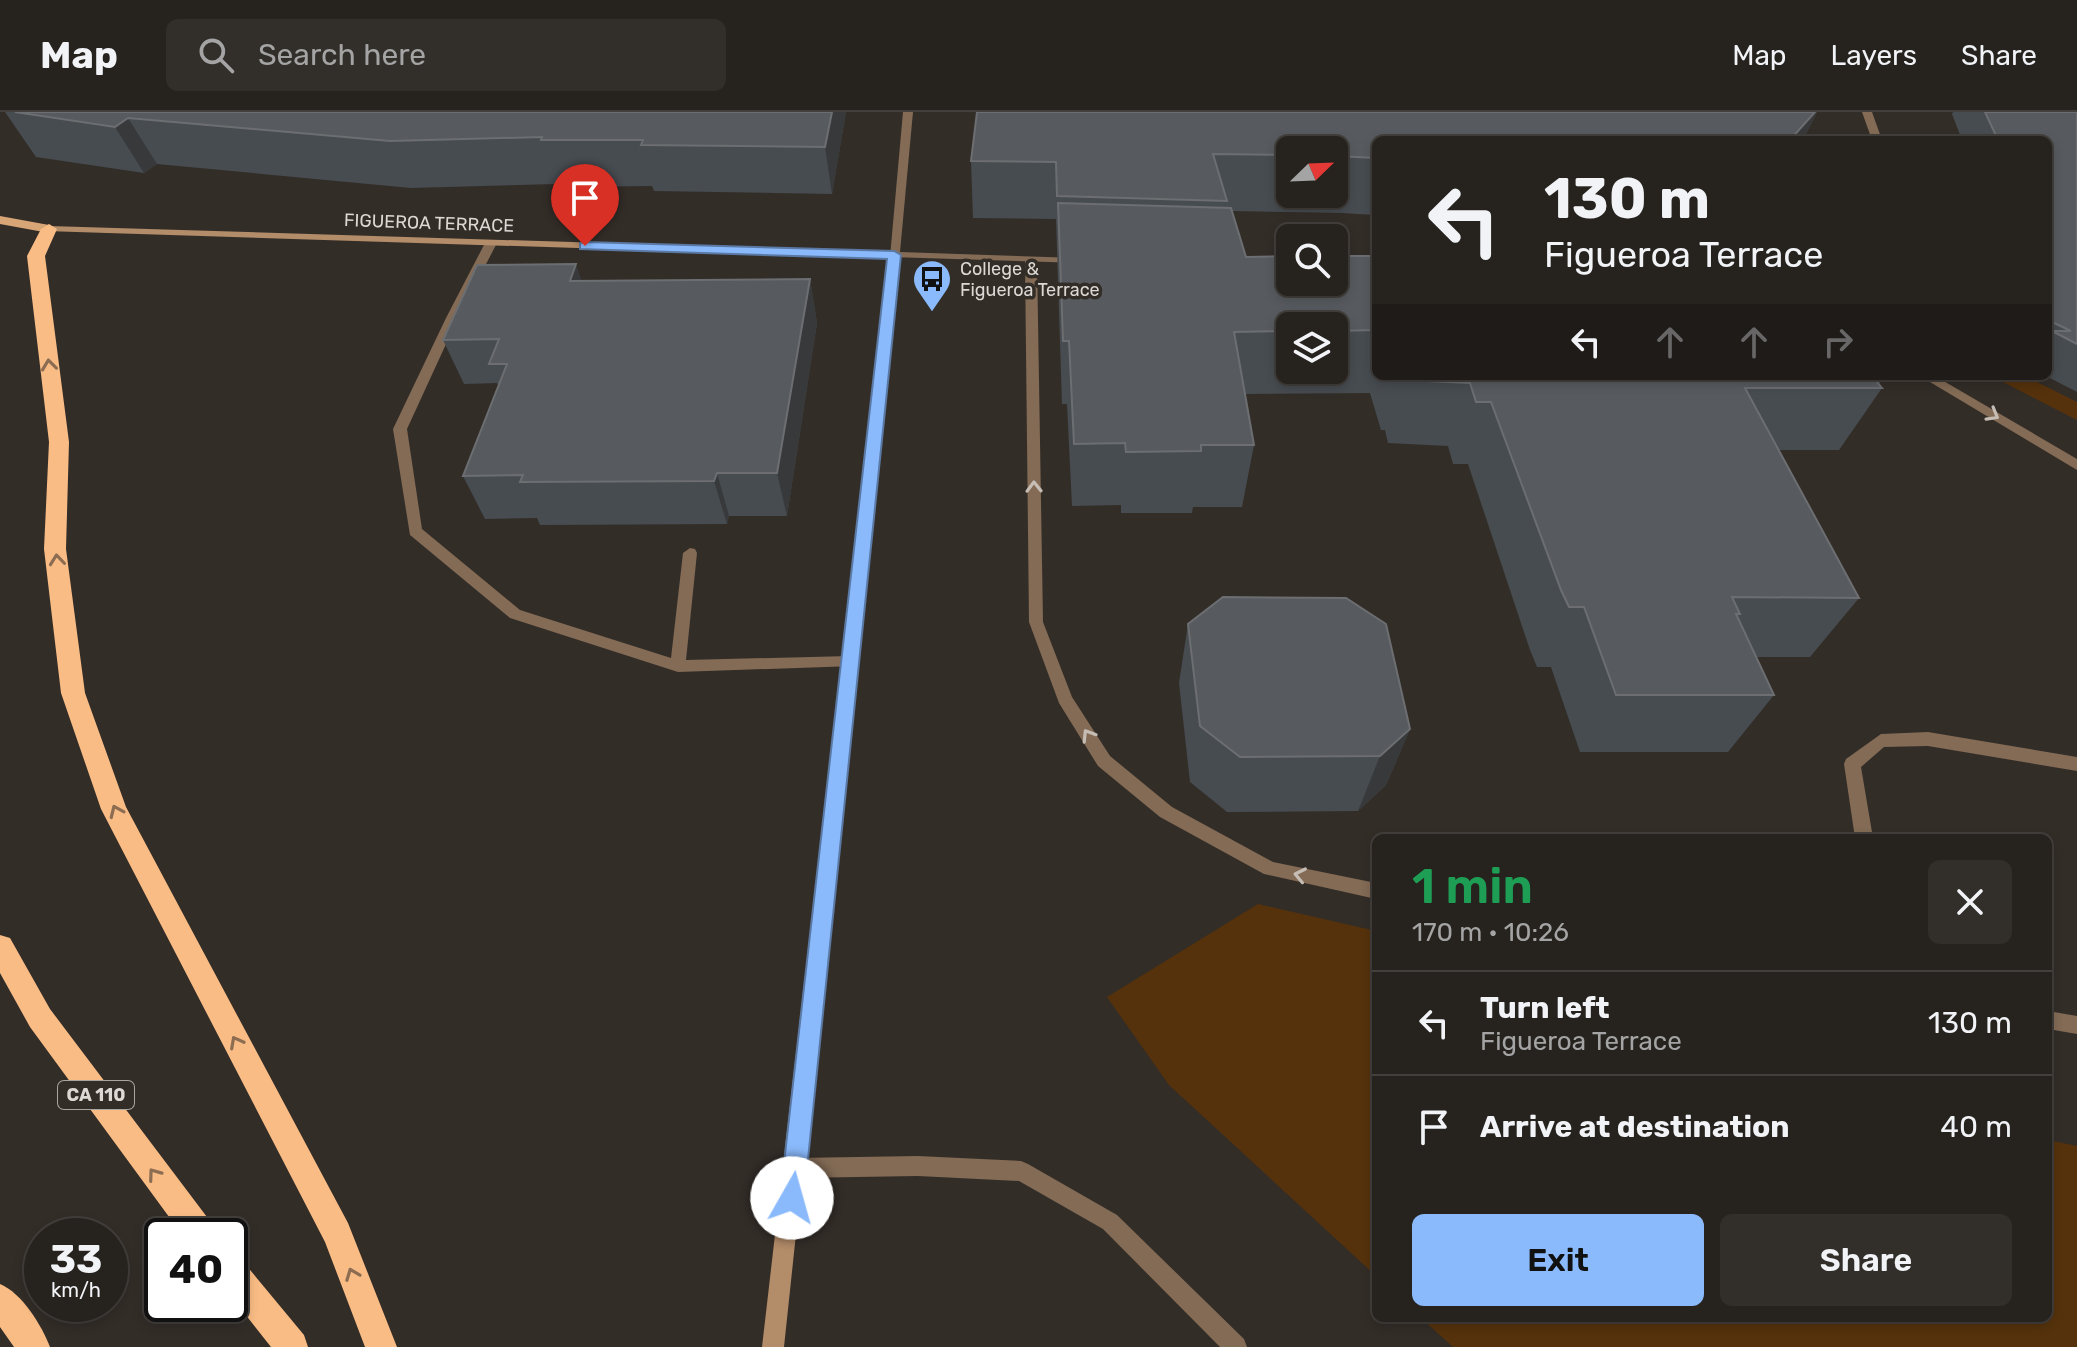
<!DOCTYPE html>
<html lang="en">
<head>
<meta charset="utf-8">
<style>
	body { margin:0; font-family:Rubik,sans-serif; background:#322f2b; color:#f1f3f6; height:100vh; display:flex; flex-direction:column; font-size:30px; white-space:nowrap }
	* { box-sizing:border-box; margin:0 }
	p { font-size:26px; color:#a4a4a4 }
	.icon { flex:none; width:44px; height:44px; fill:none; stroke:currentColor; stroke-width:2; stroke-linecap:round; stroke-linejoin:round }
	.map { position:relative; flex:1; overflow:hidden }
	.panel { position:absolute; left:1372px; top:722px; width:680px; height:488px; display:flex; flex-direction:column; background:#26221e; border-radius:12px; box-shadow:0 4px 12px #0003,0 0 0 2px #423f3c }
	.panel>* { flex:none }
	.banner { position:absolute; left:1372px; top:24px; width:680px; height:244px; border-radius:12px; box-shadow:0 4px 12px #0003,0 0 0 2px #423f3c; background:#26221e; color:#f1f3f6; overflow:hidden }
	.needle { width:52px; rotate:67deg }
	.buttons { position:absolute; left:1276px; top:24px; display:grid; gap:16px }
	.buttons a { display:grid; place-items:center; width:72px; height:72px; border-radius:12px; background:#26221e; box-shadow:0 4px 12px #0003,0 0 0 2px #423f3c; font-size:40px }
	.speed { position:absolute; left:24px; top:1106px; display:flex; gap:16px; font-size:40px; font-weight:700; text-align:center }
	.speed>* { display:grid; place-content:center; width:104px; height:104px; border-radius:50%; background:#26221e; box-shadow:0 4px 12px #0003,0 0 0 2px #423f3c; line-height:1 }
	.speed small { font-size:20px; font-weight:400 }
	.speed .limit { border:4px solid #111; border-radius:12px; background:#fff; color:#111 }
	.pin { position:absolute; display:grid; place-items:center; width:68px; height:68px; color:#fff; margin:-82px -34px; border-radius:50% 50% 50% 0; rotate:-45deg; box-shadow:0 0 8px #0007 }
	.pin .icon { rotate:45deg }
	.me { position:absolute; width:88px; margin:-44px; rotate:7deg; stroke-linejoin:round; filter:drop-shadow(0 0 6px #0008) }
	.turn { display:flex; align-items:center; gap:28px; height:168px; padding:0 40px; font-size:36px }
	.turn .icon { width:104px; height:104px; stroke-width:2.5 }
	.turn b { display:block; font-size:56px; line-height:68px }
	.lanes { display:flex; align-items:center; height:76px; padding:0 40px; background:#0003; justify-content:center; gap:40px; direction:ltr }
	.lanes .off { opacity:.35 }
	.round { display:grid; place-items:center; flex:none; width:84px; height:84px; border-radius:12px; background:#322f2b }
	.summary { display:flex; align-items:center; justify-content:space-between; height:136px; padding:0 40px }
	h1 { font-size:48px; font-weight:600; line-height:60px; color:#1e9e55 }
	.primary-button { display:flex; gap:16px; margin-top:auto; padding:16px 40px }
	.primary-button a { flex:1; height:92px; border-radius:12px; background:#8abafc; color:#111; font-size:32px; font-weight:600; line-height:92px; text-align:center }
	.primary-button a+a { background:#322f2b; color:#f1f3f6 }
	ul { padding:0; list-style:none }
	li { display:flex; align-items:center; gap:24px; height:104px; padding:0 40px; border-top:2px solid #423f3c }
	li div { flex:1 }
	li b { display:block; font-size:30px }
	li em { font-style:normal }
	header { display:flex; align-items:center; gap:48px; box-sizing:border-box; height:112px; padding:0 40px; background:#26221e; border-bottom:2px solid #423f3c }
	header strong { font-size:38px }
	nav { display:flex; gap:44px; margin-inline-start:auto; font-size:28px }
	.search { width:560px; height:72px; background:#322f2b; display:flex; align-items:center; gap:20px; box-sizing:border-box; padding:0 28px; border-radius:12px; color:#a4a4a4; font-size:30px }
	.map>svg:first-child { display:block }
	.green { fill:#55320c }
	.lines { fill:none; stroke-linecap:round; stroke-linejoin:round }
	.lane { fill:#836b55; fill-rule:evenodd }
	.street { fill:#836b55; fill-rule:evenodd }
	.secondary { fill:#b38c69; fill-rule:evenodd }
	.primary { fill:#d8a577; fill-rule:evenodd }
	.highway { fill:#f9bc85; fill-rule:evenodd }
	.wall { fill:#474c51; fill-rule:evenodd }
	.shaded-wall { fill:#38393b }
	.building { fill:#575b5f; stroke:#6c6e71; stroke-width:2 }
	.oneway { stroke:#8c6d52 }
	.oneway2 { stroke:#c6bdb4 }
	.route { fill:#8abafc; stroke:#5a79a4; stroke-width:2 }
	.labels { text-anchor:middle; stroke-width:7; stroke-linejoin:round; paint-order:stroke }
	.far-street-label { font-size:18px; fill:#dcd8d4; stroke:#332d28 }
	.far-poi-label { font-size:18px; fill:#dcd8d4; stroke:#332d28; text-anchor:start }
	.shield { fill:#332d28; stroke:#a9a5a0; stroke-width:2 }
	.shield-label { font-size:18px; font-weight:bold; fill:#dcd8d4 }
</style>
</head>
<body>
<header>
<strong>Map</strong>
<div class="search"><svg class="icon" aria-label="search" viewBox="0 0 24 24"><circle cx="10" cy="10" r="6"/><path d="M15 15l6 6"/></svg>Search here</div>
<nav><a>Map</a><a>Layers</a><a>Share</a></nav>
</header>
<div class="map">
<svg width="2077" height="1235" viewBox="0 0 2077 1235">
	<rect width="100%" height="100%" fill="#332d28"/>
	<!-- green -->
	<g class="green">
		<polygon points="1991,264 2025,264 2077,290 2077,308"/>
		<polygon points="1258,792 1376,819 1376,1164 1169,973 1107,885"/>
		<polygon points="2048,1028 2077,1034 2077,1235 1453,1235 1421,1206 2048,1206"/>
	</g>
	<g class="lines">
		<!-- lane -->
		<g class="lane">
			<polygon points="491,128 497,131 458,206 407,317 422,417 520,498 671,546 683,441 690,436 695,437 697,441 686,548 850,544 855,546 858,550 855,554 678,560 510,506 410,423 393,317 446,206 485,131"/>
			<polygon points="1031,145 1037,148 1043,510 1072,585 1110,644 1172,695 1273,750 1376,771 1376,787 1264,762 1160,705 1098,654 1059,591 1029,510 1025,148"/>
			<polygon points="1920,264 1935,264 2077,347 2077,358"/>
			<polygon points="1928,620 2077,645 2077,659 1928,634 1884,635 1861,655 1873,726 1855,726 1844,652 1846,647 1881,622"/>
			<polygon points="2048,899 2077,904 2077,922 2048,917"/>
		</g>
		<!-- street -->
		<g class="street">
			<polygon points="903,0 913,0 900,140 1077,146 1083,149 1081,151 890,145"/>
			<polygon points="1862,0 1872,0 1882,28 1872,28"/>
			<polygon points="918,1044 1021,1049 1028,1052 1117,1103 1244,1227 1247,1235 1220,1235 1103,1117 1019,1069 918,1064 796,1066 789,1063 786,1056 789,1049 796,1046"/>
		</g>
		<!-- secondary -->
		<polygon class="secondary" points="49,114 894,140 900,143 784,1235 762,1235 888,146 45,119 43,117"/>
		<!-- primary -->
		<polygon class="primary" points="0,104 49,113 56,117 49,121 0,112"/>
		<!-- highway -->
		<g class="highway">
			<polygon points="49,112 57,117 45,144 69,330 66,437 85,581 126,695 348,1111 397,1235 365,1235 325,1130 101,697 61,581 44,437 49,330 27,144 41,117"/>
			<polygon points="0,823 10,826 50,897 213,1113 218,1124 183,1124 30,915 0,861"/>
			<polygon points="230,1142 241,1147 304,1223 308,1235 271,1235 230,1183"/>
			<path d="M0,1172C22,1181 42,1214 50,1235H14L0,1215Z"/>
		</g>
	</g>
	<!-- wall -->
	<g class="wall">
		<polygon points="5,0 846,0 832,82 654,79 652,74 557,75 556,72 411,76 157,52 144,61 36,45"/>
		<path d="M977,0H1817L1803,28H1376V103L1342,101L1232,99L1246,145L1376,144V264H1884L1879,272L1882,276L1839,338H1779L1859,486L1810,545H1756L1774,583L1728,640H1580L1551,555H1537L1530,538L1468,352H1453L1448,334L1388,331L1385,318H1381L1370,281L1245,282L1254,333L1242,395H1193L1192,401H1121V393L1072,394L1067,292H1062L1056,107L973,106L971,49ZM1290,38H1334V82H1290ZM1290,214H1334V258H1290Z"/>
		<polygon points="1953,0 2077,0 2077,280 2046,264 2048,264 2048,28 1962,28 1952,2"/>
		<polygon points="810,167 817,211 787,404 729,404 727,412 540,413 537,406 485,407 463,364 499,274 497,271 464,272 443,228 582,169"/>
		<polygon points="1188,512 1410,617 1386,673 1358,699 1227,700 1190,670 1179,571"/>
	</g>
	<!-- shaded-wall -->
	<g class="shaded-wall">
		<polygon points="832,0 846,0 832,82 825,35"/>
		<polygon points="1815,0 1817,0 1803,28 1790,28"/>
		<polygon points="128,6 157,52 144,61 115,15"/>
		<polygon points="576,152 591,196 570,169"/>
		<polygon points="810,167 817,211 787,404 777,361"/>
		<polygon points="717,361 729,404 727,412 714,369"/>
		<polygon points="1410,617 1386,673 1358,699 1380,644"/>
	</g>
	<!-- building -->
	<g class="building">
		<polygon points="15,0 832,0 825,35 641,33 643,28 541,28 542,25 390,29 128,6 115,15"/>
		<polygon points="977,0 1815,0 1790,28 1376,28 1376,46 1334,44 1334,38 1290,38 1290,43 1213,42 1227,89 1057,84 1056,50 971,49"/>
		<polygon points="1985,0 2077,0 2077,232 2052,219 2071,219 2048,208 2048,28 1998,28"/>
		<polygon points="1058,91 1231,96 1246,145 1290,144 1290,170 1334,170 1334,144 1376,144 1376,218 1334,219 1334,214 1290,214 1290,219 1234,220 1254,333 1201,333 1201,339 1126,340 1125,331 1074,332 1069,229 1063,229"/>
		<polygon points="576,152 570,169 810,167 777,361 717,361 714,369 520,370 523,363 463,364 507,252 489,252 499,227 443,228 477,153"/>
		<polygon points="1406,264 1872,264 1882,276 1745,276 1859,486 1732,485 1740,502 1736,502 1774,583 1616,583 1584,495 1569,495 1561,478 1491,290 1476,290 1470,271 1407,268"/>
		<polygon points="1223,485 1346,486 1386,512 1410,617 1380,644 1240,645 1200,614 1188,512"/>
	</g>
	<!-- one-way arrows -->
	<defs><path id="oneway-chevron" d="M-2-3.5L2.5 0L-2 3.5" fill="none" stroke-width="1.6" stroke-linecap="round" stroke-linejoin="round" transform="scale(2)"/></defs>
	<g class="oneway">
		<use href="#oneway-chevron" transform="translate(49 253) rotate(-97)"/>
		<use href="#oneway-chevron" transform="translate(57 448) rotate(-96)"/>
		<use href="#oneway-chevron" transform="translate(116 699) rotate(-114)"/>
		<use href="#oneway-chevron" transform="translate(236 930) rotate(-118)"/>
		<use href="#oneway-chevron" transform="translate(154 1062) rotate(-126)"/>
		<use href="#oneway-chevron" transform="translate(352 1162) rotate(-111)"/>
	</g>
	<g class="oneway2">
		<use href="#oneway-chevron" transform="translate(1993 303) rotate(30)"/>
		<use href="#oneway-chevron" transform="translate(1034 375) rotate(-91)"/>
		<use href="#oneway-chevron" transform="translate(1088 623) rotate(-122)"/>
		<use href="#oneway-chevron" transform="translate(1300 763) rotate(-168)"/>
	</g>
	<!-- route -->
	<polygon class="route" points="585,130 894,139 901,143 804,1086 800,1094 792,1097 784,1094 780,1086 887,147 580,137 580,131"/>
	<!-- icons -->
	<defs>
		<symbol id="bus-pin" viewBox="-11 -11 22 30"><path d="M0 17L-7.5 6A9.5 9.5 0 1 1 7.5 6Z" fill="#8abafc" stroke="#332d28"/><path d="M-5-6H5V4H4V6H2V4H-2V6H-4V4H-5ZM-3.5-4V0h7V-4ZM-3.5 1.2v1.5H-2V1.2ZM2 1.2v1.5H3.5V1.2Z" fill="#111"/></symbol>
	</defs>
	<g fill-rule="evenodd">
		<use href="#bus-pin" x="910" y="145" width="44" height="60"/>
	</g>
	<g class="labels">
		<!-- far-street labels -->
		<g class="far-street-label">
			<text transform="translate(429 111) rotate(2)" y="6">FIGUEROA TERRACE</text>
		</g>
		<!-- far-poi labels -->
		<g class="far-poi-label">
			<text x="960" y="163">College &amp;<tspan x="960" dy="21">Figueroa Terrace</tspan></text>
		</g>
		<!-- shield labels -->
		<rect class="shield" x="58" y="969" width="76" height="28" rx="6"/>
		<g class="shield-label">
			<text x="96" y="989">CA 110</text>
		</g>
	</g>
</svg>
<div class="buttons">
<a><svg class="needle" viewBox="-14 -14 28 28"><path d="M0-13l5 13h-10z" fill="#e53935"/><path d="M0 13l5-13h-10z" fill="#a4a4a4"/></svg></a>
<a><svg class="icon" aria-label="search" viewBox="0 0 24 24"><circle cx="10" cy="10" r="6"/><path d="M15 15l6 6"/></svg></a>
<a><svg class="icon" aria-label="layers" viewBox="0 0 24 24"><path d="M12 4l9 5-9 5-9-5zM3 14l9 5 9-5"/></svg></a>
</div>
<div class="speed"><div>33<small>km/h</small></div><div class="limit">40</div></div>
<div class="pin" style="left:585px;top:134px;background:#d93025"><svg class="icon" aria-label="arrive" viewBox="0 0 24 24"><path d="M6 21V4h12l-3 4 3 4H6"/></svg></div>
<svg class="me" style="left:792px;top:1086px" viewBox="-20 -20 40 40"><circle r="19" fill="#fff"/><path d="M0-13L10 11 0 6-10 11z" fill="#8abafc"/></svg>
<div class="banner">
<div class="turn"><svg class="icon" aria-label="left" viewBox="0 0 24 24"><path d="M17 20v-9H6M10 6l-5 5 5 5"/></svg><div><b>130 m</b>Figueroa Terrace</div></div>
<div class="lanes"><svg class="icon" aria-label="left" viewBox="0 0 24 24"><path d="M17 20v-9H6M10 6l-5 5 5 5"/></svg><svg class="icon off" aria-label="ahead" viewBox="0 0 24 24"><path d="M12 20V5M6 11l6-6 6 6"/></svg><svg class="icon off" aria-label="ahead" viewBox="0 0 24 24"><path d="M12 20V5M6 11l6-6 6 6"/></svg><svg class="icon off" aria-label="right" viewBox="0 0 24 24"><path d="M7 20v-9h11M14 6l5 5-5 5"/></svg></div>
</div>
<section class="panel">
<div class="summary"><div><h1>1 min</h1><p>170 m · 10:26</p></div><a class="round"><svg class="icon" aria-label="close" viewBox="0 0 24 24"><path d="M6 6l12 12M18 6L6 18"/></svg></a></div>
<ul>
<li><svg class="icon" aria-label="left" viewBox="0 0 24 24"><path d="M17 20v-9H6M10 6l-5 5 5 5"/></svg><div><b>Turn left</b><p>Figueroa Terrace</p></div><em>130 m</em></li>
<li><svg class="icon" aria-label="arrive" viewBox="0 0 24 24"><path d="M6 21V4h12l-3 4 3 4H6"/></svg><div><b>Arrive at destination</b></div><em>40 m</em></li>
</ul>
<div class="primary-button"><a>Exit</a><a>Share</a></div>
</section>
</div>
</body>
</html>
